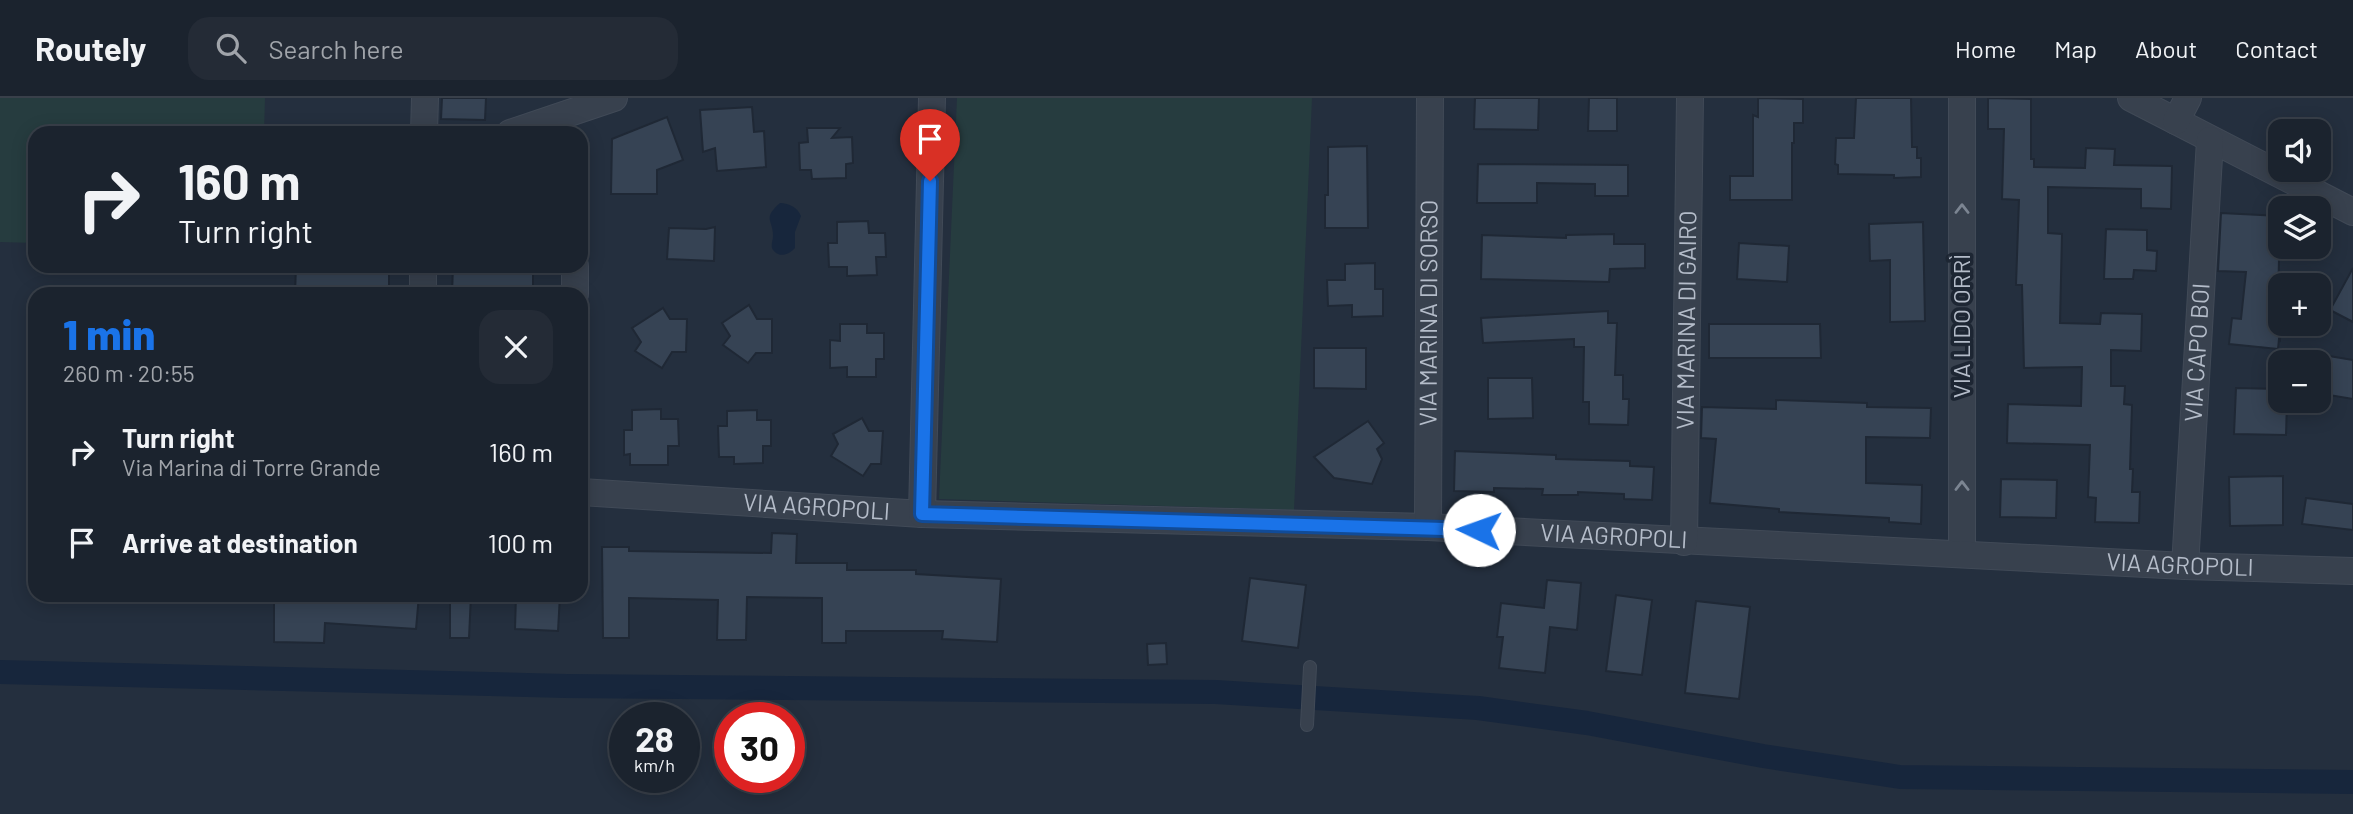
<!DOCTYPE html>
<html lang="en">
<head>
<meta charset="utf-8">
<style>
	body { margin:0; font-family:Barlow,sans-serif; background:#242b36; color:#f1f3f6; height:100vh; display:flex; flex-direction:column; font-size:26px; white-space:nowrap }
	* { box-sizing:border-box; margin:0 }
	p { font-size:23px; color:#a0a4aa }
	.icon { flex:none; width:38px; height:38px; fill:none; stroke:currentColor; stroke-width:2; stroke-linecap:round; stroke-linejoin:round }
	.map { position:relative; flex:1; overflow:hidden }
	.sheet { position:absolute; left:28px; top:189px; width:560px; height:315px; display:flex; flex-direction:column; background:#1b232e; border-radius:21px; box-shadow:0 4px 18px #0003,0 0 0 2px #39404a }
	.sheet>* { flex:none }
	.top-card { position:absolute; left:28px; top:28px; width:560px; height:147px; border-radius:21px; box-shadow:0 4px 18px #0003,0 0 0 2px #39404a; background:#1b232e; color:#f1f3f6; overflow:hidden }
	.buttons { position:absolute; left:2268px; top:21px; display:grid; gap:14px }
	.buttons a { display:grid; place-items:center; width:63px; height:63px; border-radius:14px; background:#1b232e; box-shadow:0 4px 18px #0003,0 0 0 2px #39404a; font-size:35px }
	.speed { position:absolute; left:609px; top:604px; display:flex; gap:14px; font-size:35px; font-weight:700; text-align:center }
	.speed>* { display:grid; place-content:center; width:91px; height:91px; border-radius:50%; background:#1b232e; box-shadow:0 4px 18px #0003,0 0 0 2px #39404a; line-height:1 }
	.speed small { font-size:18px; font-weight:400 }
	.speed .limit { border:10px solid #d22; background:#fff; color:#111 }
	.pin { position:absolute; display:grid; place-items:center; width:60px; height:60px; color:#fff; margin:-72px -30px; border-radius:50% 50% 50% 0; rotate:-45deg; box-shadow:0 0 7px #0007 }
	.pin .icon { rotate:45deg }
	.me { position:absolute; width:77px; margin:-38px; rotate:273deg; stroke-linejoin:round; filter:drop-shadow(0 0 5px #0008) }
	.turn { display:flex; align-items:center; gap:24px; height:147px; padding:0 35px; font-size:32px }
	.turn .icon { width:91px; height:91px; stroke-width:2.5 }
	.turn b { display:block; font-size:49px; line-height:60px }
	.round { display:grid; place-items:center; flex:none; width:74px; height:74px; border-radius:21px; background:#242b36 }
	.summary { display:flex; align-items:center; justify-content:space-between; height:119px; padding:0 35px }
	h1 { font-size:42px; font-weight:800; line-height:52px; color:#1a73e8 }
	ul { padding:0; list-style:none }
	li { display:flex; align-items:center; gap:21px; height:91px; padding:0 35px }
	li div { flex:1 }
	li b { display:block; font-size:26px }
	li em { font-style:normal }
	header { display:flex; align-items:center; gap:42px; box-sizing:border-box; height:98px; padding:0 35px; background:#1b232e; border-bottom:2px solid #39404a }
	header strong { font-size:33px }
	nav { display:flex; gap:38px; margin-inline-start:auto; font-size:24px }
	.search { width:490px; height:63px; background:#242b36; display:flex; align-items:center; gap:18px; box-sizing:border-box; padding:0 24px; border-radius:21px; color:#a0a4aa; font-size:26px }
	.map>svg:first-child { display:block }
	.green { fill:#263c3f }
	.water { fill:#17263c }
	.lines { fill:none; stroke-linecap:round; stroke-linejoin:round }
	.canal { stroke:#17263c; stroke-width:24 }
	.building { fill:#364354; stroke:#1f2835; stroke-width:2 }
	.service-casing { stroke:#414a57; stroke-width:14 }
	.minor-casing { stroke:#414a57; stroke-width:28 }
	.service { stroke:#38414e; stroke-width:12 }
	.minor { stroke:#38414e; stroke-width:26 }
	.oneway { stroke:#7c8592 }
	.route-casing { stroke:#114b97; stroke-width:18 }
	.route { stroke:#1a73e8; stroke-width:12 }
	.labels { text-anchor:middle; stroke-width:7; stroke-linejoin:round; paint-order:stroke }
	.street-label { font-size:24px; fill:#b4bcc9; stroke:#1d2633 }
</style>
</head>
<body>
<header>
<strong>Routely</strong>
<div class="search"><svg class="icon" aria-label="search" viewBox="0 0 24 24"><circle cx="10" cy="10" r="6"/><path d="M15 15l6 6"/></svg>Search here</div>
<nav><a>Home</a><a>Map</a><a>About</a><a>Contact</a></nav>
</header>
<div class="map">
<svg width="2353" height="716" viewBox="0 0 2353 716">
	<rect width="100%" height="100%" fill="#242f3e"/>
	<!-- green -->
	<g class="green">
		<polygon points="0,0 265,0 264,35 35,35 35,145 0,144"/>
		<polygon points="957,0 1312,0 1294,412 939,401"/>
	</g>
	<!-- water -->
	<path class="water" d="M780,105C789,105 798,110 801,118L795,134V150C788,158 777,160 772,150C771,146 773,142 773,138C773,121 762,121 780,105Z"/>
	<g class="lines">
		<!-- canal -->
		<polyline class="canal" points="0,574 566,588 1216,594 1478,610 1587,625 1763,658 1900,679 2353,684"/>
	</g>
	<!-- building -->
	<g class="building">
		<polygon points="442,0 486,0 485,22 441,21"/>
		<polygon points="1475,0 1539,0 1538,32 1474,31"/>
		<polygon points="1589,0 1617,0 1617,33 1588,33"/>
		<polygon points="1758,0 1803,1 1803,25 1794,25 1794,45 1792,45 1792,102 1730,102 1730,78 1753,78 1753,17 1758,19"/>
		<polygon points="1856,0 1911,0 1912,49 1917,49 1917,60 1921,60 1921,79 1894,80 1894,77 1838,76 1838,67 1835,66 1836,40 1854,40"/>
		<polygon points="1988,0 2031,1 2031,61 2034,61 2034,69 2085,70 2086,50 2115,51 2114,67 2172,68 2171,111 2141,110 2141,91 2048,89 2048,135 2062,136 2060,225 2100,226 2101,215 2142,216 2141,253 2111,252 2111,288 2125,288 2124,306 2132,307 2130,371 2133,371 2132,394 2140,394 2139,425 2095,424 2096,400 2088,399 2090,347 2007,345 2008,306 2081,308 2082,269 2024,270 2022,187 2016,187 2019,102 2002,101 2004,31 1988,31"/>
		<polygon points="752,9 754,34 764,33 766,69 717,73 715,50 703,54 700,12"/>
		<polygon points="667,19 683,62 657,72 657,96 611,96 612,41"/>
		<polygon points="807,30 840,30 832,40 852,39 853,65 846,66 846,80 812,81 811,72 800,72 799,45 808,44"/>
		<polygon points="1367,48 1368,130 1325,130 1325,97 1328,97 1328,49"/>
		<polygon points="1478,66 1628,67 1628,98 1595,98 1595,86 1537,85 1537,105 1477,105"/>
		<polygon points="2221,115 2280,118 2278,205 2280,205 2280,242 2279,241 2278,251 2229,246 2232,220 2241,221 2246,174 2218,173"/>
		<polygon points="868,123 869,135 885,135 886,159 876,159 877,177 847,178 847,169 829,169 828,145 837,145 837,124"/>
		<polygon points="1923,124 1925,223 1890,224 1890,162 1870,163 1869,126"/>
		<polygon points="715,129 714,163 667,161 669,130 706,131"/>
		<polygon points="2106,131 2147,132 2147,152 2157,153 2156,173 2134,172 2133,181 2104,181"/>
		<polygon points="1614,136 1614,146 1645,146 1645,170 1610,171 1609,184 1481,181 1482,137 1566,140 1566,137"/>
		<polygon points="1739,145 1789,148 1787,184 1737,181"/>
		<polygon points="1375,165 1375,191 1383,191 1383,218 1352,219 1352,207 1328,208 1327,182 1345,182 1345,166"/>
		<polygon points="296,168 389,168 389,196 295,196"/>
		<polygon points="453,168 533,168 533,196 452,196"/>
		<polygon points="2353,170 2353,224 2330,212"/>
		<polygon points="749,207 757,221 772,221 772,255 756,255 748,265 723,247 730,238 722,225"/>
		<polygon points="663,210 670,221 687,221 686,254 672,254 662,270 635,253 641,244 632,230"/>
		<polygon points="1608,213 1608,225 1617,225 1615,277 1623,277 1623,301 1629,301 1628,327 1589,326 1589,304 1583,304 1584,249 1574,249 1574,241 1483,245 1481,220"/>
		<polygon points="840,226 867,226 867,235 884,235 884,261 876,261 876,279 847,279 847,269 830,270 830,242 840,243"/>
		<polygon points="1709,226 1820,226 1821,260 1709,260"/>
		<polygon points="1314,250 1366,250 1366,291 1314,290"/>
		<polygon points="2329,258 2353,262 2353,301 2323,296"/>
		<polygon points="1488,280 1532,280 1533,320 1488,321"/>
		<polygon points="2236,290 2280,291 2280,303 2287,303 2286,337 2234,336"/>
		<polygon points="1776,302 1867,305 1867,309 1931,310 1930,340 1866,339 1866,385 1922,387 1921,426 1889,424 1889,420 1779,414 1779,411 1710,405 1716,341 1701,340 1702,309 1776,311"/>
		<polygon points="661,311 661,321 678,321 679,348 668,348 668,367 630,367 630,356 624,357 624,332 632,332 632,312"/>
		<polygon points="757,312 757,322 771,322 771,348 763,348 763,365 734,366 734,359 719,359 718,328 727,328 727,313"/>
		<polygon points="862,320 869,333 883,333 881,366 871,366 863,378 831,358 838,346 833,336"/>
		<polygon points="1368,323 1384,345 1377,351 1382,361 1372,386 1334,380 1314,359"/>
		<polygon points="1455,353 1556,357 1556,361 1630,363 1630,368 1654,369 1652,402 1624,401 1624,396 1578,394 1578,397 1542,397 1543,391 1494,390 1494,394 1454,393"/>
		<polygon points="2283,378 2283,427 2230,428 2229,379"/>
		<polygon points="2001,381 2057,382 2056,420 2000,419"/>
		<polygon points="2306,400 2353,406 2353,432 2302,426"/>
		<polygon points="772,435 797,436 796,465 847,465 847,472 916,472 916,476 1001,481 997,544 942,541 943,533 846,533 846,545 822,545 822,500 747,499 746,542 717,542 718,502 629,500 629,540 603,540 602,449 629,449 629,453 771,455"/>
		<polygon points="1250,480 1306,487 1298,550 1242,543"/>
		<polygon points="1547,482 1581,485 1577,532 1550,529 1545,575 1499,570 1503,539 1497,539 1501,505 1544,510"/>
		<polygon points="274,497 419,497 416,531 325,525 324,545 274,544"/>
		<polygon points="450,497 471,497 469,540 450,540"/>
		<polygon points="516,497 560,497 558,533 515,531"/>
		<polygon points="1616,497 1652,502 1642,577 1606,573"/>
		<polygon points="1696,503 1750,509 1739,601 1685,595"/>
		<polygon points="1166,545 1167,566 1148,567 1147,546"/>
	</g>
	<g class="lines">
		<defs>
			<polyline id="service" points="1307,627 1310,569"/>
			<g id="minor">
				<polyline points="1962,0 1962,456"/>
				<polyline points="2131,0 2353,114"/>
				<polyline points="2176,23 2188,0"/>
				<polyline points="424,35 425,0"/>
				<polyline points="510,35 614,0"/>
				<polyline points="423,196 423,168"/>
				<polyline points="575,196 575,168"/>
				<path id="s1" d="M581,394L922,416L1428,429L2185,468L2353,473"/>
				<polyline points="922,416 932,0"/>
				<path id="s2" d="M1428,429L1430,0"/>
				<path id="s3" d="M1684,444L1690,0"/>
				<path id="s4" d="M2185,468L2210,42"/>
			</g>
		</defs>
		<!-- service casing -->
		<use href="#service" class="service-casing"/>
		<!-- minor casing -->
		<use href="#minor" class="minor-casing"/>
		<!-- service -->
		<use href="#service" class="service"/>
		<!-- minor -->
		<use href="#minor" class="minor"/>
	</g>
	<!-- one-way arrows -->
	<defs><path id="oneway-chevron" d="M-2-3.5L2.5 0L-2 3.5" fill="none" stroke-width="1.6" stroke-linecap="round" stroke-linejoin="round" transform="scale(1.75)"/></defs>
	<g class="oneway">
		<use href="#oneway-chevron" transform="translate(1962 111) rotate(-90)"/>
		<use href="#oneway-chevron" transform="translate(1962 388) rotate(-90)"/>
	</g>
	<g class="lines">
		<defs>
			<polyline id="route" points="930,83 922,416 1479,432"/>
		</defs>
		<!-- route casing -->
		<use href="#route" class="route-casing"/>
		<!-- route -->
		<use href="#route" class="route"/>
	</g>
	<g class="labels">
		<!-- street labels -->
		<g class="street-label">
			<text dy="8" stroke="none"><textPath href="#s2" startOffset="214">VIA MARINA DI SORSO</textPath></text>
			<text dy="8" stroke="none"><textPath href="#s3" startOffset="222">VIA MARINA DI GAIRO</textPath></text>
			<text transform="translate(1962 228) rotate(-90)" y="8">VIA LIDO ORRÌ</text>
			<text dy="8" stroke="none"><textPath href="#s4" startOffset="214">VIA CAPO BOI</textPath></text>
			<text dy="8" stroke="none"><textPath href="#s1" startOffset="236">VIA AGROPOLI</textPath></text>
			<text dy="8" stroke="none"><textPath href="#s1" startOffset="1034">VIA AGROPOLI</textPath></text>
			<text dy="8" stroke="none"><textPath href="#s1" startOffset="1601">VIA AGROPOLI</textPath></text>
		</g>
	</g>
</svg>
<div class="buttons">
<a><svg class="icon" aria-label="sound" viewBox="0 0 24 24"><path d="M4 9h4l5-4v14l-5-4H4zM17 9q2 3 0 6"/></svg></a>
<a><svg class="icon" aria-label="layers" viewBox="0 0 24 24"><path d="M12 4l9 5-9 5-9-5zM3 14l9 5 9-5"/></svg></a>
<a>+</a>
<a>−</a>
</div>
<div class="speed"><div>28<small>km/h</small></div><div class="limit">30</div></div>
<div class="pin" style="left:930px;top:83px;background:#d93025"><svg class="icon" aria-label="arrive" viewBox="0 0 24 24"><path d="M6 21V4h12l-3 4 3 4H6"/></svg></div>
<svg class="me" style="left:1479px;top:432px" viewBox="-20 -20 40 40"><circle r="19" fill="#fff"/><path d="M0-13L10 11 0 6-10 11z" fill="#1a73e8"/></svg>
<div class="top-card">
<div class="turn"><svg class="icon" aria-label="right" viewBox="0 0 24 24"><path d="M7 20v-9h11M14 6l5 5-5 5"/></svg><div><b>160 m</b>Turn right</div></div>
</div>
<section class="sheet">
<div class="summary"><div><h1>1 min</h1><p>260 m · 20:55</p></div><a class="round"><svg class="icon" aria-label="close" viewBox="0 0 24 24"><path d="M6 6l12 12M18 6L6 18"/></svg></a></div>
<ul>
<li><svg class="icon" aria-label="right" viewBox="0 0 24 24"><path d="M7 20v-9h11M14 6l5 5-5 5"/></svg><div><b>Turn right</b><p>Via Marina di Torre Grande</p></div><em>160 m</em></li>
<li><svg class="icon" aria-label="arrive" viewBox="0 0 24 24"><path d="M6 21V4h12l-3 4 3 4H6"/></svg><div><b>Arrive at destination</b></div><em>100 m</em></li>
</ul>
</section>
</div>
</body>
</html>
